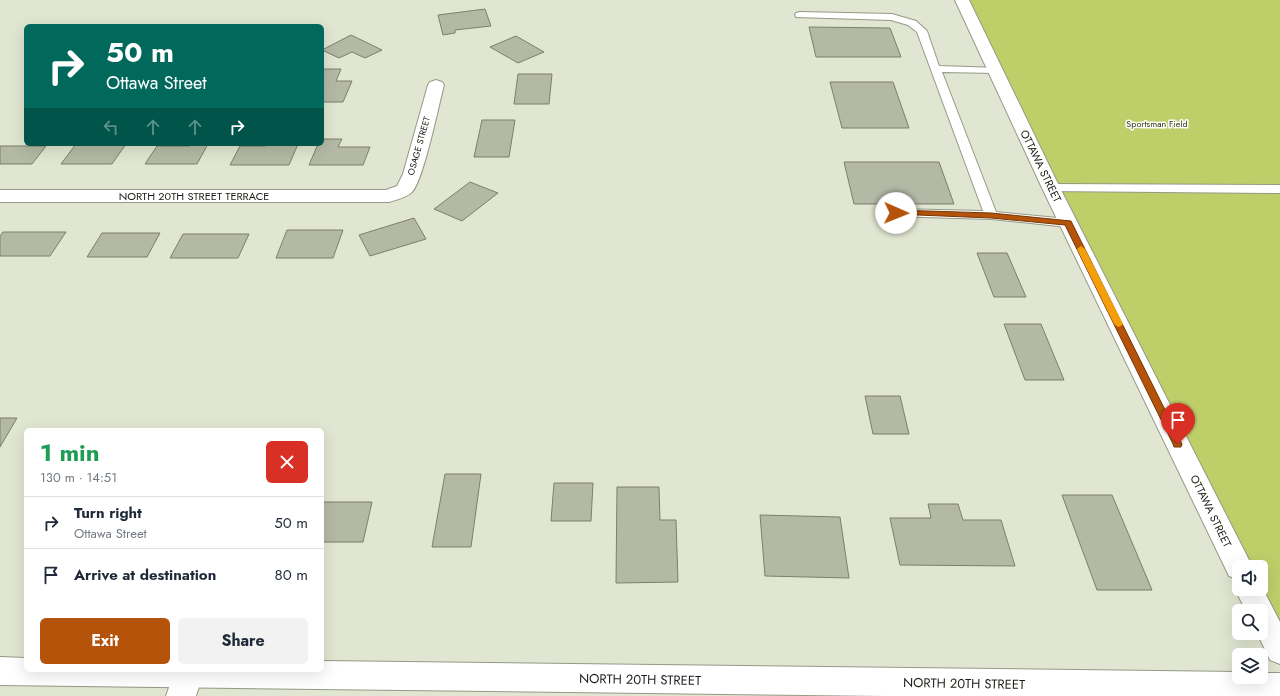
<!DOCTYPE html>
<html lang="en">
<head>
<meta charset="utf-8">
<style>
	body { margin:0; font-family:Jost,sans-serif; background:#f2f2f3; color:#1f2937; height:100vh; display:flex; flex-direction:column; font-size:15px; white-space:nowrap }
	* { box-sizing:border-box; margin:0 }
	p { font-size:13px; color:#747a83 }
	.icon { flex:none; width:22px; height:22px; fill:none; stroke:currentColor; stroke-width:2; stroke-linecap:round; stroke-linejoin:round }
	.map { position:relative; flex:1; overflow:hidden }
	.details { position:absolute; left:24px; top:428px; width:300px; height:244px; display:flex; flex-direction:column; background:#fff; border-radius:6px; box-shadow:0 4px 16px #0002 }
	.details>* { flex:none }
	.top-card { position:absolute; left:24px; top:24px; width:300px; height:122px; border-radius:6px; box-shadow:0 4px 16px #0002; background:#00695c; color:#fff; overflow:hidden }
	.fabs { position:absolute; left:1232px; top:560px; display:grid; gap:8px }
	.fabs a { display:grid; place-items:center; width:36px; height:36px; border-radius:6px; background:#fff; box-shadow:0 4px 16px #0002; font-size:20px }
	.pin { position:absolute; display:grid; place-items:center; width:34px; height:34px; color:#fff; margin:-41px -17px; border-radius:50% 50% 50% 0; rotate:-45deg; box-shadow:0 0 4px #0007 }
	.pin .icon { rotate:45deg }
	.me { position:absolute; width:44px; margin:-22px; rotate:91deg; stroke-linejoin:round; filter:drop-shadow(0 0 3px #0008) }
	.turn { display:flex; align-items:center; gap:14px; height:84px; padding:0 16px; font-size:18px }
	.turn .icon { width:52px; height:52px; stroke-width:2.5 }
	.turn b { display:block; font-size:28px; line-height:34px }
	.lanes { display:flex; align-items:center; height:38px; padding:0 16px; background:#0003; justify-content:center; gap:20px; direction:ltr }
	.lanes .off { opacity:.35 }
	.round { display:grid; place-items:center; flex:none; width:42px; height:42px; border-radius:6px; background:#f2f2f3 }
	.overview { display:flex; align-items:center; justify-content:space-between; height:68px; padding:0 16px }
	h1 { font-size:24px; font-weight:700; line-height:30px; color:#1e9e55 }
	.action { display:flex; gap:8px; margin-top:auto; padding:8px 16px }
	.action a { flex:1; height:46px; border-radius:6px; background:#b45309; color:#fff; font-size:16px; font-weight:700; line-height:46px; text-align:center }
	.action a+a { background:#f2f2f3; color:#1f2937 }
	ul { padding:0; list-style:none }
	li { display:flex; align-items:center; gap:12px; height:52px; padding:0 16px; border-top:1px solid #e0e1e3 }
	li div { flex:1 }
	li b { display:block; font-size:15px }
	li em { font-style:normal }
	.map>svg:first-child { display:block }
	.green { fill:#becf6a }
	.building { fill:#b4b9a5; stroke:#7b7f6c }
	.lines { fill:none; stroke-linecap:round; stroke-linejoin:round }
	.service-casing { stroke:#959986; stroke-width:2 }
	.minor-casing { stroke:#959986; stroke-width:2 }
	.secondary-casing { stroke:#959986; stroke-width:2 }
	.service { fill:#fff; fill-rule:evenodd }
	.minor { fill:#fff; fill-rule:evenodd }
	.secondary { fill:#fff; fill-rule:evenodd }
	.route { fill:#b45309; stroke:#753606 }
	.slow { fill:#f59e0b }
	.labels { text-anchor:middle; stroke-width:3; stroke-linejoin:round; paint-order:stroke }
	.far-park-label { font-size:9px; fill:#2e3409; stroke:#fff }
	.far-street-label { font-size:9px; fill:#1b1d16; stroke:#fff }
	.street-label { font-size:11px; fill:#1b1d16; stroke:#fff }
	.near-street-label { font-size:13px; fill:#1b1d16; stroke:#fff }
</style>
</head>
<body>
<div class="map">
<svg width="1280" height="696" viewBox="0 0 1280 696">
	<rect width="100%" height="100%" fill="#e1e6d2"/>
	<!-- green -->
	<polygon class="green" points="962,0 1280,0 1280,651 1261,611 1261,567 1239,567"/>
	<!-- building -->
	<g class="building">
		<polygon points="485,9 491,26 455,30 455,33 443,35 438,15"/>
		<polygon points="809,27 890,28 901,57 816,57"/>
		<polygon points="351,35 382,50 365,58 352,52 339,58 322,50"/>
		<polygon points="516,36 544,52 518,63 490,47"/>
		<polygon points="322,69 341,69 336,81 352,81 343,102 322,102"/>
		<polygon points="518,74 552,74 549,104 514,104"/>
		<polygon points="830,82 893,82 909,128 842,128"/>
		<polygon points="482,120 515,120 509,157 474,157"/>
		<polygon points="322,139 342,139 338,147 370,147 363,165 309,165 318,144 322,144"/>
		<polygon points="76,144 126,144 112,164 61,164"/>
		<polygon points="191,144 208,144 197,164 145,164 157,146 190,146"/>
		<polygon points="266,144 298,144 289,165 230,165 240,146 265,146"/>
		<polygon points="0,146 46,146 32,164 0,164"/>
		<polygon points="844,162 939,162 954,204 854,204"/>
		<polygon points="470,182 498,193 462,221 434,209"/>
		<polygon points="414,218 426,239 370,256 359,235"/>
		<polygon points="287,230 343,230 333,258 276,258"/>
		<polygon points="3,232 66,232 50,256 0,256 0,236"/>
		<polygon points="102,233 160,233 147,257 87,257"/>
		<polygon points="183,234 249,234 238,258 170,258"/>
		<polygon points="977,253 1007,253 1026,297 994,297"/>
		<polygon points="1004,324 1041,324 1064,380 1025,380"/>
		<polygon points="865,396 900,396 909,434 873,434"/>
		<polygon points="0,418 17,418 0,447"/>
		<polygon points="445,474 481,474 471,547 432,547"/>
		<polygon points="554,483 593,483 591,521 551,521"/>
		<polygon points="617,487 659,487 660,520 676,520 678,582 616,583"/>
		<polygon points="1062,495 1112,495 1152,590 1097,590"/>
		<polygon points="322,502 372,502 363,542 322,542"/>
		<polygon points="928,504 958,504 963,520 1001,520 1015,566 900,565 890,518 931,518"/>
		<polygon points="760,515 840,517 849,578 765,576"/>
	</g>
	<g class="lines">
		<defs>
			<g id="service">
				<polygon points="800,12 892,14 916,21 927,31 939,66 999,68 1000,70 999,72 995,73 942,72 996,212 1068,219 1073,220 1075,223 1073,226 1068,227 991,219 890,216 889,213 890,210 895,209 983,211 917,32 908,25 891,20 796,17 795,15 796,13"/>
				<polygon points="1051,184 1280,185 1280,193 1047,191 1045,188 1047,185"/>
			</g>
			<g id="minor">
				<polygon points="955,0 969,0 1060,188 1249,560 1252,567 1239,567 1239,580 1229,576 1042,188"/>
				<path d="M436,80L442,82L444,85C439,104 423,182 412,192C407,197 396,200 389,202H0V190H386L397,186L403,174L428,85L430,82Z"/>
				<polygon points="1239,581 1239,589 1261,589 1261,585 1280,622 1280,664 1270,660 1257,633 1261,633 1261,611 1246,611 1235,589"/>
				<polygon points="175,670 201,670 203,674 196,696 166,696"/>
			</g>
			<polygon id="secondary" points="0,657 26,658 26,670 322,670 322,661 1239,672 1239,677 1261,677 1261,673 1280,673 1280,696 885,696 0,685"/>
		</defs>
		<!-- service casing -->
		<use href="#service" class="service-casing"/>
		<!-- minor casing -->
		<use href="#minor" class="minor-casing"/>
		<!-- secondary casing -->
		<use href="#secondary" class="secondary-casing"/>
		<!-- service -->
		<use href="#service" class="service"/>
		<!-- minor -->
		<use href="#minor" class="minor"/>
		<!-- secondary -->
		<use href="#secondary" class="secondary"/>
	</g>
	<!-- route -->
	<polygon class="route" points="896,210 991,213 1071,221 1182,444 1181,447 1174,447 1173,444 1065,225 991,218 893,214 892,213"/>
	<!-- slow -->
	<polygon class="slow" points="1081,246 1085,249 1123,324 1121,326 1118,327 1114,324 1077,249"/>
	<g class="labels">
		<!-- far-park labels -->
		<g class="far-park-label">
			<text x="1157" y="127">Sportsman Field</text>
		</g>
		<!-- far-street labels -->
		<g class="far-street-label">
			<text transform="translate(419 146) rotate(-74)" y="3">OSAGE STREET</text>
		</g>
		<!-- street labels -->
		<g class="street-label">
			<text transform="translate(1041 166) rotate(64)" y="4">OTTAWA STREET</text>
			<text x="194" y="200">NORTH 20TH STREET TERRACE</text>
			<text transform="translate(1211 511) rotate(64)" y="4">OTTAWA STREET</text>
		</g>
		<!-- near-street labels -->
		<g class="near-street-label">
			<text transform="translate(640 679) rotate(1)" y="5">NORTH 20TH STREET</text>
			<text transform="translate(964 683) rotate(1)" y="5">NORTH 20TH STREET</text>
		</g>
	</g>
</svg>
<div class="fabs">
<a><svg class="icon" aria-label="sound" viewBox="0 0 24 24"><path d="M4 9h4l5-4v14l-5-4H4zM17 9q2 3 0 6"/></svg></a>
<a><svg class="icon" aria-label="search" viewBox="0 0 24 24"><circle cx="10" cy="10" r="6"/><path d="M15 15l6 6"/></svg></a>
<a><svg class="icon" aria-label="layers" viewBox="0 0 24 24"><path d="M12 4l9 5-9 5-9-5zM3 14l9 5 9-5"/></svg></a>
</div>
<div class="pin" style="left:1178px;top:444px;background:#d93025"><svg class="icon" aria-label="arrive" viewBox="0 0 24 24"><path d="M6 21V4h12l-3 4 3 4H6"/></svg></div>
<svg class="me" style="left:896px;top:213px" viewBox="-20 -20 40 40"><circle r="19" fill="#fff"/><path d="M0-13L10 11 0 6-10 11z" fill="#b45309"/></svg>
<div class="top-card">
<div class="turn"><svg class="icon" aria-label="right" viewBox="0 0 24 24"><path d="M7 20v-9h11M14 6l5 5-5 5"/></svg><div><b>50 m</b>Ottawa Street</div></div>
<div class="lanes"><svg class="icon off" aria-label="left" viewBox="0 0 24 24"><path d="M17 20v-9H6M10 6l-5 5 5 5"/></svg><svg class="icon off" aria-label="ahead" viewBox="0 0 24 24"><path d="M12 20V5M6 11l6-6 6 6"/></svg><svg class="icon off" aria-label="ahead" viewBox="0 0 24 24"><path d="M12 20V5M6 11l6-6 6 6"/></svg><svg class="icon" aria-label="right" viewBox="0 0 24 24"><path d="M7 20v-9h11M14 6l5 5-5 5"/></svg></div>
</div>
<section class="details">
<div class="overview"><div><h1>1 min</h1><p>130 m · 14:51</p></div><a class="round" style="background:#d93025;color:#fff"><svg class="icon" aria-label="close" viewBox="0 0 24 24"><path d="M6 6l12 12M18 6L6 18"/></svg></a></div>
<ul>
<li><svg class="icon" aria-label="right" viewBox="0 0 24 24"><path d="M7 20v-9h11M14 6l5 5-5 5"/></svg><div><b>Turn right</b><p>Ottawa Street</p></div><em>50 m</em></li>
<li><svg class="icon" aria-label="arrive" viewBox="0 0 24 24"><path d="M6 21V4h12l-3 4 3 4H6"/></svg><div><b>Arrive at destination</b></div><em>80 m</em></li>
</ul>
<div class="action"><a>Exit</a><a>Share</a></div>
</section>
</div>
</body>
</html>
